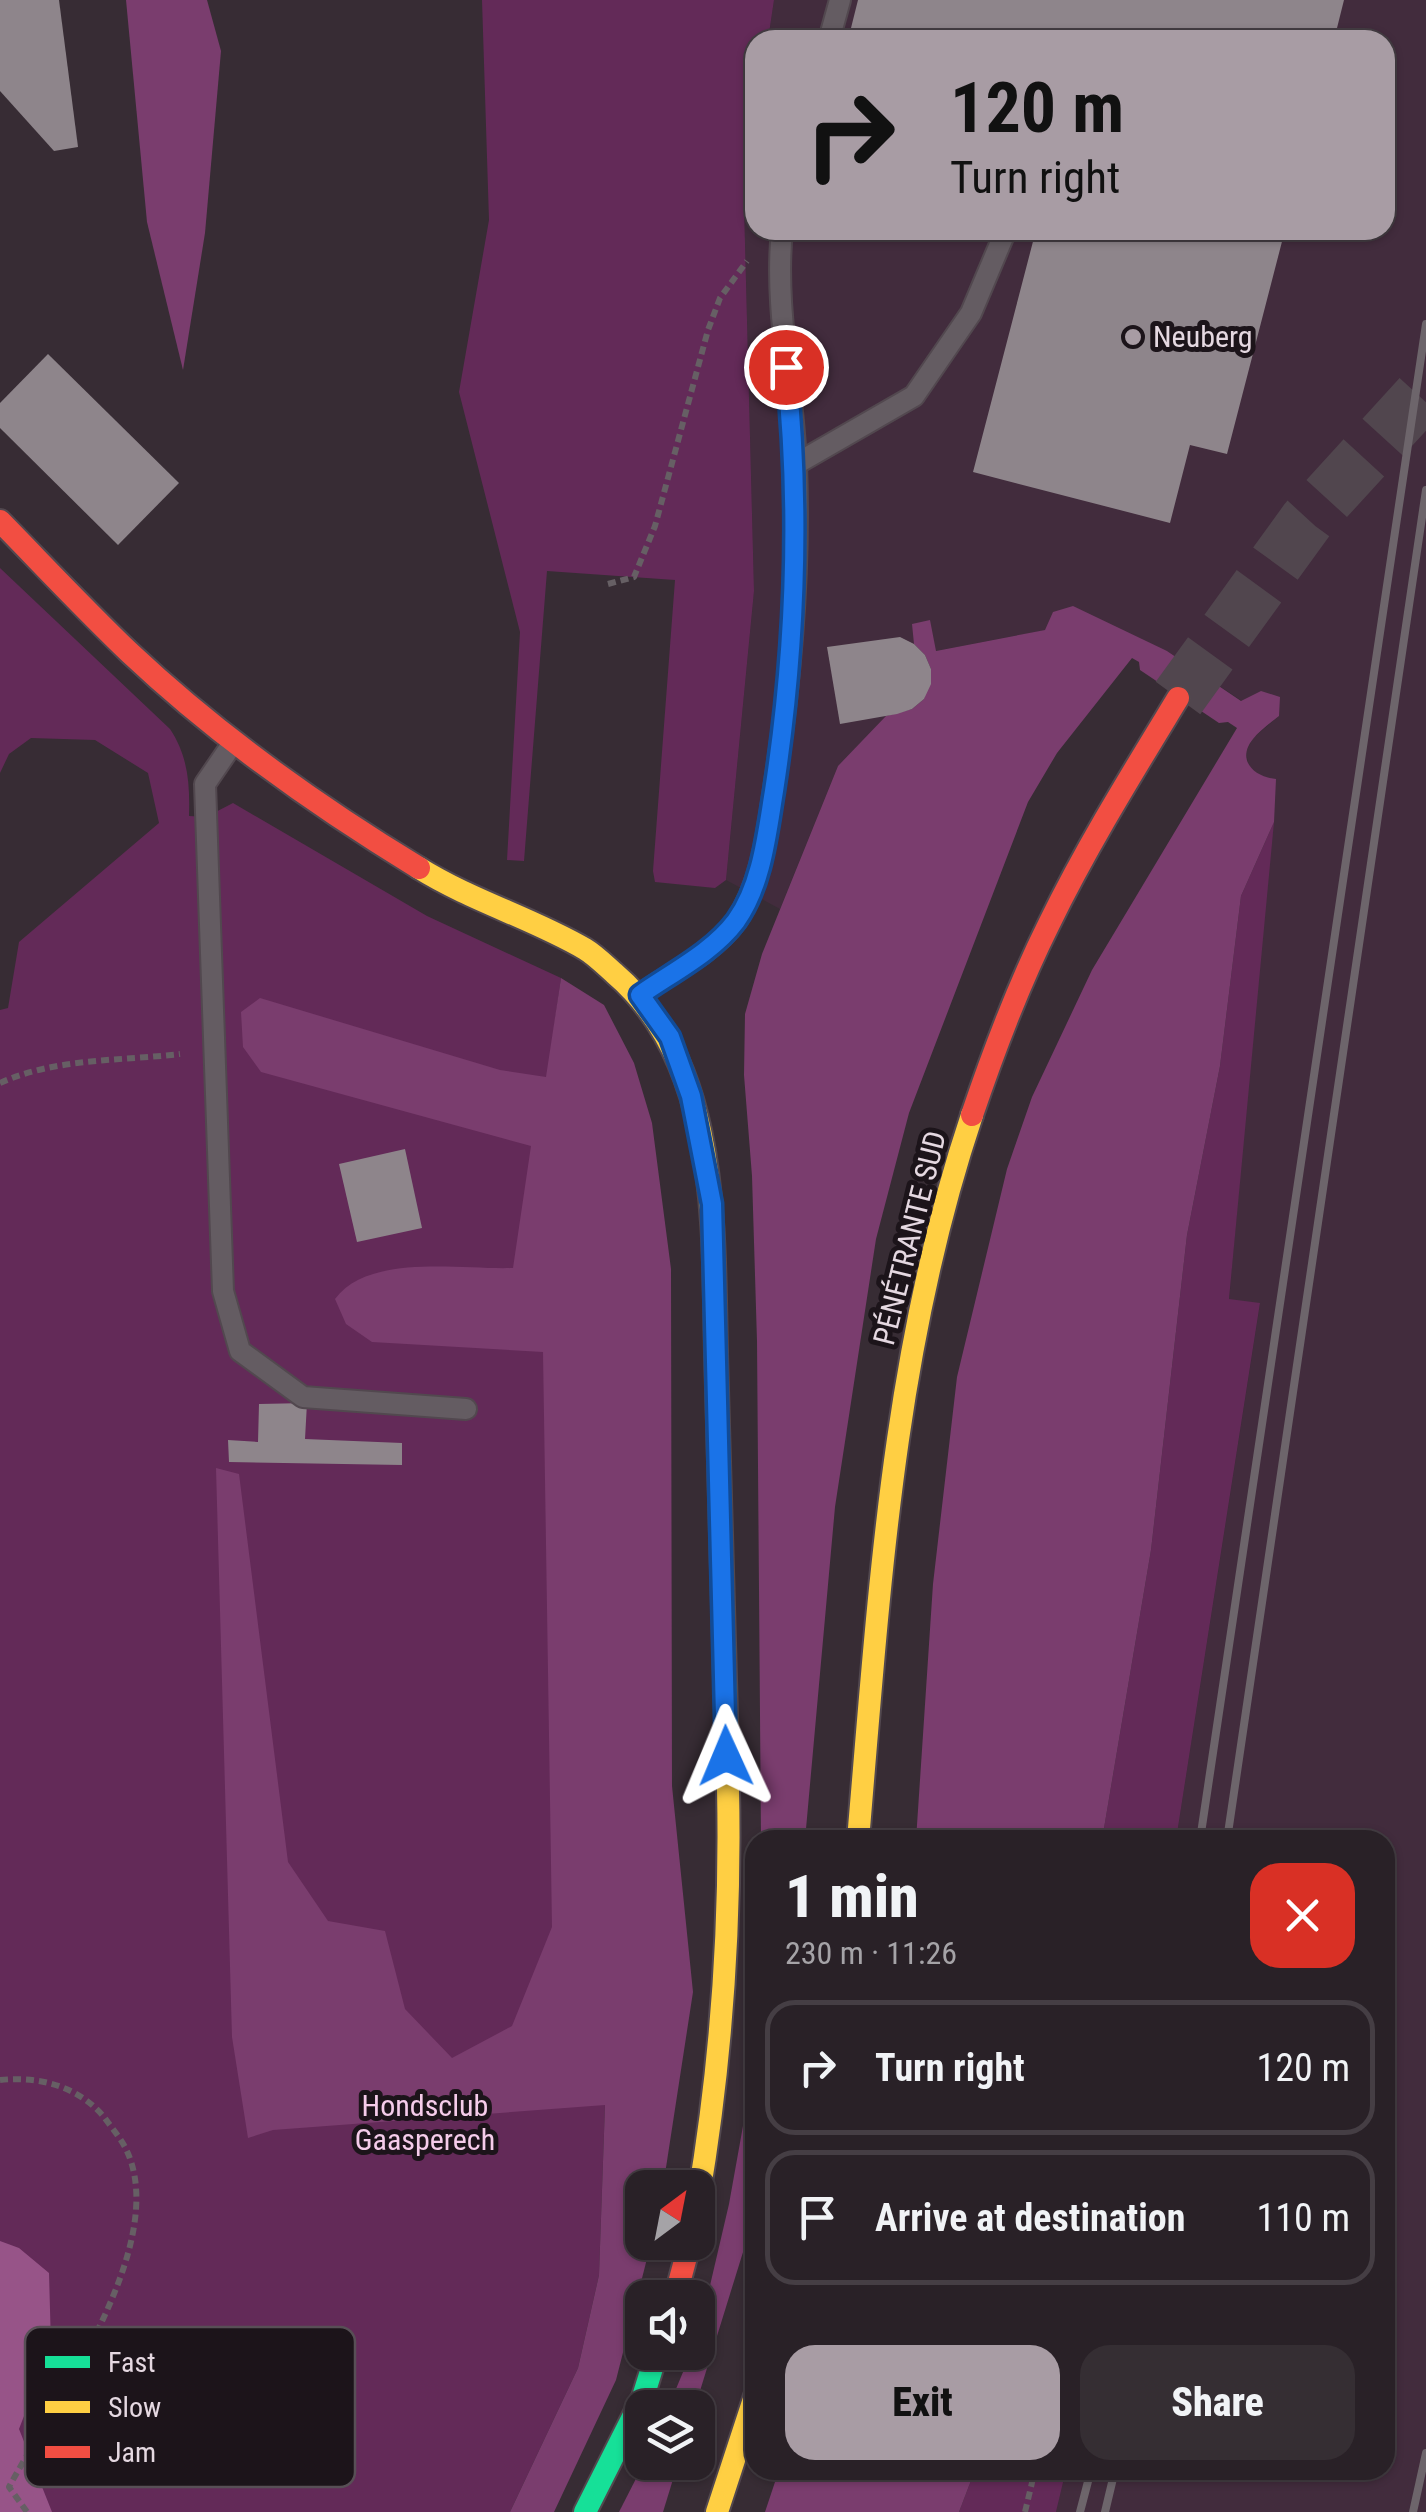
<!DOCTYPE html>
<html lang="en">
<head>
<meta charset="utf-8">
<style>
	body { margin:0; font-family:"Roboto Condensed",sans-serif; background:#352e33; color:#f1f3f6; height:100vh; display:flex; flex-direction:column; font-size:38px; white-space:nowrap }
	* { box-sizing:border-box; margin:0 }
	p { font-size:32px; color:#a5a3a7 }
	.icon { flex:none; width:55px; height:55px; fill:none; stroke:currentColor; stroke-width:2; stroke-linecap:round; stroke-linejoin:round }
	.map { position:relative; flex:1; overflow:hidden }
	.sheet { position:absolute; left:745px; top:1830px; width:650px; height:650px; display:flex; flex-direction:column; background:#292127; border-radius:30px; box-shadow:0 2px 8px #0004,0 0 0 2px #453e44 }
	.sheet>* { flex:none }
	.hud { position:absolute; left:745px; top:30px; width:650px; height:210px; border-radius:30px; box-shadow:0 2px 8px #0004,0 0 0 2px #453e44; background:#a89ca4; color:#111; overflow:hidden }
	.needle { width:65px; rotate:32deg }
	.fabs { position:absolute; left:625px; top:2170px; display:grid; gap:20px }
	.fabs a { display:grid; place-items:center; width:90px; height:90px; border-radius:20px; background:#292127; box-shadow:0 2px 8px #0004,0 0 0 2px #453e44; font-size:50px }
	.pin { position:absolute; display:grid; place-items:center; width:85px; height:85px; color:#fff; margin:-42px; border:5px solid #fff; border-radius:50%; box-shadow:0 2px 10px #0007 }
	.me { position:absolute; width:110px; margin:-55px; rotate:359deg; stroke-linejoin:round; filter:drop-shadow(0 0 8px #0008) }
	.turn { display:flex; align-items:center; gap:35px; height:210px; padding:0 40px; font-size:45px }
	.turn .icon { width:130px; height:130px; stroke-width:2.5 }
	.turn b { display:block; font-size:70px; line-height:85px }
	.round { display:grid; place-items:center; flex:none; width:105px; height:105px; border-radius:30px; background:#352e33 }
	.head { display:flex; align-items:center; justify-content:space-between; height:170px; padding:0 40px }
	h1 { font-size:60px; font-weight:800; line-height:75px }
	.action { display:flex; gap:20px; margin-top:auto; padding:20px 40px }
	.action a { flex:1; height:115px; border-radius:30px; background:#a89ca4; color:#111; font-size:40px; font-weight:800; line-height:115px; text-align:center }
	.action a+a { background:#352e33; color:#f1f3f6 }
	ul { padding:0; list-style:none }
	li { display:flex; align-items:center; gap:30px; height:135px; margin:0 20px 15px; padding:0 20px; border:5px solid #453e44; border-radius:30px }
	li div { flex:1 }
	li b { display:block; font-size:38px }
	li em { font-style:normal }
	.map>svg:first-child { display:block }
	.built { fill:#422c3d }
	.green { fill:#632a58 }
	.forest { fill:#7a3d6e }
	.water { fill:#975488 }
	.building { fill:#8e858b }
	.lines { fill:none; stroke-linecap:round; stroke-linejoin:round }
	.highway-tunnel { stroke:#51464e; stroke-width:55; stroke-dasharray:55 28; stroke-linecap:butt }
	.lane-casing { stroke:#52484f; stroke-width:24 }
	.fast-casing { stroke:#52484f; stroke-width:26 }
	.slow-casing { stroke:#52484f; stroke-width:26 }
	.jam-casing { stroke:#52484f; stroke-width:26 }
	.path { stroke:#665f64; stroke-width:6; stroke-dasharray:8 5; stroke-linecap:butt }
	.lane { stroke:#645c62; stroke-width:20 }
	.fast { stroke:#16e098; stroke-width:22 }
	.slow { stroke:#ffcf43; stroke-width:22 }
	.jam { stroke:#f24e42; stroke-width:22 }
	.rail { stroke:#6d656b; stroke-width:8 }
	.route-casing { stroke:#114b97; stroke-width:25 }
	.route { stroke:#1a73e8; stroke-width:18 }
	.poi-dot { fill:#a89ca4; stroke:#1c141a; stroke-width:4 }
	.labels { text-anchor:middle; stroke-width:10; stroke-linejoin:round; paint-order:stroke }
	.poi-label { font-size:30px; fill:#e5d8e1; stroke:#1c141a; text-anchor:start }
	.street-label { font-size:30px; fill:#e5d8e1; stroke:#1c141a }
	.park-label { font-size:30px; fill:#f5ccea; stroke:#1c141a }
	.key { fill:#1c141a; stroke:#584f56; stroke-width:2.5 }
	.key-label { font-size:28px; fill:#e5d8e1 }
</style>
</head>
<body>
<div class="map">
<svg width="1426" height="2512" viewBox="0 0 1426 2512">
	<rect width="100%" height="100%" fill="#372c34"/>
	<!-- built -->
	<polygon class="built" points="774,0 1426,0 1426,2512 1056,2512 1066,2470 1385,2470 1385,1840 1176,1840 1260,1304 1229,1300 1275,780 1260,778 1249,767 1246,752 1253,738 1279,716 1242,701 1167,651 1046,630 936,651 914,644 925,655 931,669 924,699 912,709 897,714 838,766 780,909 726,880 754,591 744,204 755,129 755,230 1385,230 1385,40 768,40"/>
	<!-- green -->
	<g class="green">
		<polygon points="482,0 774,0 768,40 755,40 755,129 744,204 754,591 726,880 715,888 655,882 653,871 675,580 547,571 524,861 507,860 520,632 459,392 489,220"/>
		<path d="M0,568L170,729C188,756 190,784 189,816L206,817L233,803L427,916L561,978L547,1078L605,2105L599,2275L578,2368L510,2512H0V1010L8,1008L19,942L159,823L148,773L95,740L31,738L9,754L0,773Z"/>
		<polygon points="1274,822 1229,1299 1260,1303 1176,1840 1102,1840 1151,1550 1187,1235 1220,1066 1241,896"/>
		<polygon points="975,2470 1066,2470 1056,2512 959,2512"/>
	</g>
	<!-- forest -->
	<g class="forest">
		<polygon points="126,0 207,0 221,51 205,233 183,370 147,222"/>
		<path d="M1073,606L1167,651L1241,701L1261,691L1280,697L1279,716C1270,723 1259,731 1253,739C1236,760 1254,777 1276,779L1274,822L1241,896L1220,1066L1187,1235L1151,1550L1102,1840H916L933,1584L957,1377L1007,1169L1032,1097L1092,970L1237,728L1228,722L1219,723L1140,670L1139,662L1132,658L1057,753L1028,802L909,1113L876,1239L835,1507L805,1840H761L757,1341L752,1176L744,1075L745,1014L762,954L838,766L886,716L912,709L924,699L931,669L925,655L914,644L912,624L930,620L936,651L1045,630L1053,612Z"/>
		<path d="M561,978L604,1005L634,1063L652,1123L671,1269L672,1786L693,1992L663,2187L642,2188V2242L651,2243L616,2380L554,2512H510L578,2368L599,2275L605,2105L273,2130L248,2138L232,2037L216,1468L239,1474L288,1862L328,1921L385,1931L405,2009L452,2058L512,2026L552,1927L543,1352L372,1342L346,1324L335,1299C369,1253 461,1270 513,1268L531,1146L261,1072L243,1047L241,1012L260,998L500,1070L546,1077Z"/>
		<polygon points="755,1966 755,2190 748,2236 695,2407 668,2408 691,2353 698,2352 698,2337 729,2204 748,2098"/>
		<polygon points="644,2463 678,2463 663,2512 619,2512"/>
		<polygon points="779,2470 975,2470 959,2512 765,2512"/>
	</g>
	<!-- water -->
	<polygon class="water" points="0,2241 19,2248 49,2273 51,2346 19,2429 52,2512 0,2512"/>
	<!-- building -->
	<g class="building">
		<polygon points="0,0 59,0 78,147 54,151 0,91"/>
		<polygon points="858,0 1344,0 1334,40 848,40"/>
		<polygon points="1036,230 1285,230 1227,454 1190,445 1170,523 973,472"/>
		<polygon points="48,354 179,483 118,545 0,428 0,403"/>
		<polygon points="900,637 914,644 925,655 931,669 931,684 924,699 912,709 897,714 840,724 827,647"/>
		<polygon points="405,1149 422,1228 357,1242 339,1164"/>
		<polygon points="307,1403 305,1439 402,1443 402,1465 229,1462 228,1440 258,1442 259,1404"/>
	</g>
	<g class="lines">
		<!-- highway-tunnel -->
		<polyline class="highway-tunnel" points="1178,698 1307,520 1426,390"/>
		<defs>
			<g id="lane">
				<polyline points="829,40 840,0"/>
				<polyline points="796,464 914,396 971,313 1006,230"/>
				<polyline points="233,743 205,784 223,1291 240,1351 303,1397 466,1409"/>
				<path d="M641,994C672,972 715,952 737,920C763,880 768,827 775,782C791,678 800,570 796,464C793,386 774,308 782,230"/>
			</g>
			<g id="fast">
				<polyline points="716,1353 728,1788"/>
				<polyline points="585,2512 643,2397 657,2352"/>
			</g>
			<g id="slow">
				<path d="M419,868C472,901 532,918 585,949C595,955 605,965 614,973C720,1063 713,1226 716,1353"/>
				<path d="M858,1840C879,1595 893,1350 972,1115"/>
				<path d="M698,2200C721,2065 731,1925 728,1788"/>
				<polyline points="717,2512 755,2396"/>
			</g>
			<g id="jam">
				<path d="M0,521C43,565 85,610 130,653C217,735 317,806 419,868"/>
				<path d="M972,1115C994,1050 1018,986 1049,924C1087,846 1133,772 1178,698"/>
				<polyline points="675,2298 690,2242"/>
			</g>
		</defs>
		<!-- lane casing -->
		<use href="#lane" class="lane-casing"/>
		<!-- fast casing -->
		<use href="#fast" class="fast-casing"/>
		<!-- slow casing -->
		<use href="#slow" class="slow-casing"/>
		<!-- jam casing -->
		<use href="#jam" class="jam-casing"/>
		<!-- path -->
		<g class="path">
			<polyline points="608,584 634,577 655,526 708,330 720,298 747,261"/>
			<path d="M0,1083C55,1058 121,1061 180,1054"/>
			<path d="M0,2080C39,2076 78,2086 104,2117C111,2127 120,2137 126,2149C172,2244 53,2405 9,2487L27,2512"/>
			<polyline points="1025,2512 1035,2470"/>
		</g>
		<!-- lane -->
		<use href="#lane" class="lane"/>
		<!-- fast -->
		<use href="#fast" class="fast"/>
		<!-- slow -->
		<use href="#slow" class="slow"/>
		<!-- jam -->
		<use href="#jam" class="jam"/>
		<!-- rail -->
		<g class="rail">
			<polyline points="1200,1840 1426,324"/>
			<polyline points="1227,1840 1426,490"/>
			<polyline points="1080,2512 1091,2470"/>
			<polyline points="1105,2512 1115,2470"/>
			<polyline points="1413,2512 1426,2453"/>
		</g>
	</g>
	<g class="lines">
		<defs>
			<path id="route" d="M726,1756L712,1204L691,1096L670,1037L640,995C671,973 712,953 736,921C762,885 767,833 774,791C796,648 801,511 786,367"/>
		</defs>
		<!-- route casing -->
		<use href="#route" class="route-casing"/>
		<!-- route -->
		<use href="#route" class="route"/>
	</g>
	<!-- markers -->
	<circle class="poi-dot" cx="1133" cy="337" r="10"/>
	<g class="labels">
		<!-- poi labels -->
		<g class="poi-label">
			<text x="1153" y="347">Neuberg</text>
		</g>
		<!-- street labels -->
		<g class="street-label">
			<text transform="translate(910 1238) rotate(-76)" y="10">PÉNÉTRANTE SUD</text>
		</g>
		<!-- park labels -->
		<g class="park-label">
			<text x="425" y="2116">Hondsclub<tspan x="425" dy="34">Gaasperech</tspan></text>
		</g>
	</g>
	<!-- legend -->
	<rect x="25" y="2327" width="330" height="160" rx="15" class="key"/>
	<rect x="45" y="2356" width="45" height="12" fill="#16e098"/>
	<rect x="45" y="2401" width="45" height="12" fill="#ffcf43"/>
	<rect x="45" y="2446" width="45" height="12" fill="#f24e42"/>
	<g class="key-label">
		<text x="108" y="2372">Fast</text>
		<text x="108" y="2417">Slow</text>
		<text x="108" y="2462">Jam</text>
	</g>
</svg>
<div class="fabs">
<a><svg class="needle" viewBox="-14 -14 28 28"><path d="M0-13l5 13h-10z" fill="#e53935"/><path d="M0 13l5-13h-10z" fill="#a5a3a7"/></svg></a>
<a><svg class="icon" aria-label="sound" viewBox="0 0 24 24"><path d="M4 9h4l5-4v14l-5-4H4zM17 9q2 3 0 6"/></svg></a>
<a><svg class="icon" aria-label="layers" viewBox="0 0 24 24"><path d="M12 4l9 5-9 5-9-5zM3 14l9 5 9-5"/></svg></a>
</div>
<div class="pin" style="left:786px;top:367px;background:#d93025"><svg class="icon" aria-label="arrive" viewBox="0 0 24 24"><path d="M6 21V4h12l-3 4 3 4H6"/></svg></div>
<svg class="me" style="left:726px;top:1756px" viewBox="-20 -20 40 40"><path d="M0-17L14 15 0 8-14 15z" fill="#1a73e8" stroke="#fff" stroke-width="4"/></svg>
<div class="hud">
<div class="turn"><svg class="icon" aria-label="right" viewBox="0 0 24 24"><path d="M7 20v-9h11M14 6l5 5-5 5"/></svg><div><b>120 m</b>Turn right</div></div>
</div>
<section class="sheet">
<div class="head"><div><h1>1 min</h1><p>230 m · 11:26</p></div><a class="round" style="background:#d93025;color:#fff"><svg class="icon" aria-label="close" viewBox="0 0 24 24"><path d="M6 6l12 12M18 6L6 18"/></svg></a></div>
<ul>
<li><svg class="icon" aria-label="right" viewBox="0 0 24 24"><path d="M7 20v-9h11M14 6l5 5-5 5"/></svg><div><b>Turn right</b></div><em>120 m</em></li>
<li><svg class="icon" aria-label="arrive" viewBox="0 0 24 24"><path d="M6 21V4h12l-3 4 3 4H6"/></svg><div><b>Arrive at destination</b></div><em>110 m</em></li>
</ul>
<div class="action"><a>Exit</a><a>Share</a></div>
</section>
</div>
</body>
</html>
